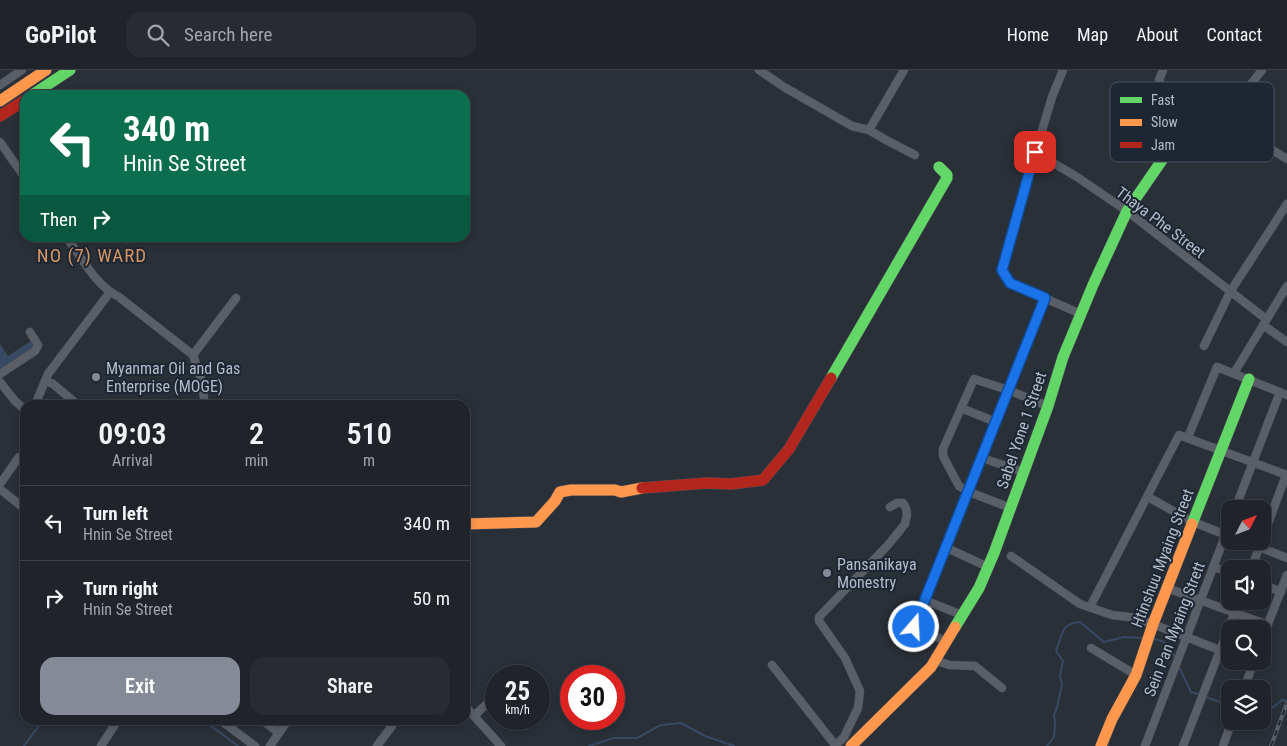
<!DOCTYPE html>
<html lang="en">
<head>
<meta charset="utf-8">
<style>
	body { margin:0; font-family:"Roboto Condensed",sans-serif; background:#282c32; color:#f1f3f6; height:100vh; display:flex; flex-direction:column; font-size:19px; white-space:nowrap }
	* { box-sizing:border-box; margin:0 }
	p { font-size:16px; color:#a2a4a8 }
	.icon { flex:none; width:28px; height:28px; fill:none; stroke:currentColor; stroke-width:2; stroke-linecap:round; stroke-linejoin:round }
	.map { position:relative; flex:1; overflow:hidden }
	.panel { position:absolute; left:20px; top:330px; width:450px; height:325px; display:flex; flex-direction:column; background:#20242a; border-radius:15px; box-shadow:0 2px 8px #0003,0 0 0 1px #3d4147 }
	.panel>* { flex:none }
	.guide { position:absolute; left:20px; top:20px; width:450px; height:152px; border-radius:15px; box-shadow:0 2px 8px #0003,0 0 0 1px #3d4147; background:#0b6e4f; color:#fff; overflow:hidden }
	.needle { width:32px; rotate:48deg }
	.fabs { position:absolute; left:1221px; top:430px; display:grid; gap:10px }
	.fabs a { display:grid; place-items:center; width:50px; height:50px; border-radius:10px; background:#20242a; box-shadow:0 2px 8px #0003,0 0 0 1px #3d4147; font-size:25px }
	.speed { position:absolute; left:485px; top:595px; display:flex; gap:10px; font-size:25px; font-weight:700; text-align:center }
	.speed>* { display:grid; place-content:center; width:65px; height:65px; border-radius:50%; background:#20242a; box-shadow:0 2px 8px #0003,0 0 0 1px #3d4147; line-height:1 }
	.speed small { font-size:12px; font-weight:400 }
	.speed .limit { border:8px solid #d22; background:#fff; color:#111 }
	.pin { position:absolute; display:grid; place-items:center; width:42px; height:42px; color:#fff; margin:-21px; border-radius:10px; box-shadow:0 2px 8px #0006 }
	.me { position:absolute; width:55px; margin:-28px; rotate:19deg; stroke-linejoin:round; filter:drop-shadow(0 0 4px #0008) }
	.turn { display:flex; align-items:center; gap:18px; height:105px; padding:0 20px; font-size:22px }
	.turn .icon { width:65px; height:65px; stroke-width:2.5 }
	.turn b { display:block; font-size:35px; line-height:42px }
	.then { display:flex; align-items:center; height:48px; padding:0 20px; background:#0003; gap:10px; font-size:19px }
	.eta { display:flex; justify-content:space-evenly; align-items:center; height:85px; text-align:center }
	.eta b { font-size:30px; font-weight:600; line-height:35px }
	.primary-button { display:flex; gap:10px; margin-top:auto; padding:10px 20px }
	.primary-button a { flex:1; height:58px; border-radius:15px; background:#848b96; color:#fff; font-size:20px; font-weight:600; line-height:58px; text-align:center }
	.primary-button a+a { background:#282c32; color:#f1f3f6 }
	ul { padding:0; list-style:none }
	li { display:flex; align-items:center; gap:15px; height:75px; padding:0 20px; border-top:1px solid #3d4147 }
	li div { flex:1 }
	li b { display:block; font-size:19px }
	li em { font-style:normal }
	header { display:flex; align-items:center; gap:30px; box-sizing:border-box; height:70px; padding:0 25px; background:#20242a; border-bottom:1px solid #3d4147 }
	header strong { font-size:24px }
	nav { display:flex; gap:28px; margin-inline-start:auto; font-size:18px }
	.search { width:350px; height:45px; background:#282c32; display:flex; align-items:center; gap:12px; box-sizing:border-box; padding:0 18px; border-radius:15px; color:#a2a4a8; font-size:19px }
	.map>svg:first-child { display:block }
	.water { fill:#384963 }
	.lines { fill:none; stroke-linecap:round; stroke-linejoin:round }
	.stream { stroke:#384963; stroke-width:2 }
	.street-casing { stroke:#484c53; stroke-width:9 }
	.fast-casing { stroke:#484c53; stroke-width:12 }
	.slow-casing { stroke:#484c53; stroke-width:12 }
	.jam-casing { stroke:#484c53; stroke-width:12 }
	.street { stroke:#5a5e66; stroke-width:8 }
	.fast { stroke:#63d668; stroke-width:11 }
	.slow { stroke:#ff974d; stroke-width:11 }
	.jam { stroke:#b3261e; stroke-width:11 }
	.rail-casing { stroke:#595d64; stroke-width:4 }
	.rail { stroke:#1d2633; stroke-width:2; stroke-dasharray:5.5; stroke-linecap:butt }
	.route-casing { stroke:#114b97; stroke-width:12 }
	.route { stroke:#1a73e8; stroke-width:9 }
	.poi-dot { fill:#848b96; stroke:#1d2633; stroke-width:2 }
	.labels { text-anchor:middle; stroke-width:4; stroke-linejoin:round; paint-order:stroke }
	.street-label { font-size:16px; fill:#b4bcc9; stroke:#1d2633 }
	.poi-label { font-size:16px; fill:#b4bcc9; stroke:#1d2633; text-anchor:start }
	.quarter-label { font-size:19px; letter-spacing:1px; fill:#d59563; stroke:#1d2633 }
	.key { fill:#1d2633; stroke:#4a5360; stroke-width:1 }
	.key-label { font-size:14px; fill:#b4bcc9 }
</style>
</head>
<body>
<header>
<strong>GoPilot</strong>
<div class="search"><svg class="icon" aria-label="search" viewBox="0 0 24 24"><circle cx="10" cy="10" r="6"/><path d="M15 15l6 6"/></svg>Search here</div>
<nav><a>Home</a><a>Map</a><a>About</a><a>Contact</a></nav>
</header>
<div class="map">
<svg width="1287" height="676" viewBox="0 0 1287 676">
	<rect width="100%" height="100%" fill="#2a3038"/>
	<!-- water -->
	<polygon class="water" points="31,271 35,276 0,300 0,274 8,286"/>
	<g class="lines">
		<!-- stream -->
		<g class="stream">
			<path d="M1153,569C1167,571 1170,575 1175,588"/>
			<polyline points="1178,595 1191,622 1201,625"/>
			<polyline points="1205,627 1230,635"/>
			<polyline points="1262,638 1272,638 1282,630 1287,631"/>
			<polyline points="203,650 238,676"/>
			<polyline points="24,676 43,650"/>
			<polyline points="589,676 614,668 637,668 661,655 681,653 705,666 734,676"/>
			<path d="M1047,676L1054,667L1055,654L1054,645L1057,637L1062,615L1060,606L1063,591L1056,581C1063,564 1060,554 1080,552L1104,572L1124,567L1143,568"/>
		</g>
		<defs>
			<g id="street">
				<polyline points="759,0 784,17 852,56 869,60 886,70 915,85"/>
				<polyline points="1063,0 1052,27 1010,168 1002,200 1010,213 1081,244"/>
				<polyline points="1163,0 1159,10 1161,14 1241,67 1256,70 1287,89"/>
				<polyline points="0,15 22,0"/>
				<polyline points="1221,53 1262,0"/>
				<polyline points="869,60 904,0"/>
				<polyline points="0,72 25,108"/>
				<polyline points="1035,82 1077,107 1127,141 1266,249"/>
				<path d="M67,168C82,188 96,216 119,227L193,285"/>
				<polyline points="1263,255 1287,272"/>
				<polyline points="1204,276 1230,222 1287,134"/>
				<polyline points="1234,303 1287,216"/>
				<polyline points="0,304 35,281 38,275 30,262"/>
				<polyline points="45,311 53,314 78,335"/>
				<polyline points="0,312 15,331 25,340"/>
				<polyline points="35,335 48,304 110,222"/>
				<polyline points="205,335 201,309 193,285 236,228"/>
				<polyline points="961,338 996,352"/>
				<polyline points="1188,367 1217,297 1287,325"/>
				<polyline points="982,388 1024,402"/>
				<polyline points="0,414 19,387 25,391"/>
				<polyline points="0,419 25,439"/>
				<polyline points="1148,427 1193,452 1229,466"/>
				<polyline points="1011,438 969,422 959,416 943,386 943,379 974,309 1008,320 1048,336"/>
				<polyline points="1235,439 1280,322"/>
				<polyline points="1262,470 1286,405"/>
				<polyline points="1244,471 1287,488"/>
				<polyline points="947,478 988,497"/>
				<polyline points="1011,486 1080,534 1112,545 1137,548 1230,584"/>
				<polyline points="1213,497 1230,502"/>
				<polyline points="1251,499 1261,473"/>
				<polyline points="1262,514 1281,522"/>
				<polyline points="1167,518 1268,555"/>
				<polyline points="924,530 962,545"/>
				<polyline points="1090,537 1179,365 1287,405"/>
				<polyline points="1262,569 1287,505"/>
				<polyline points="946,571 916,558 914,555 947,478 1045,228"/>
				<polyline points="1091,578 1136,605"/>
				<polyline points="935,590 949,595 975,596 1002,618"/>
				<polyline points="772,595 836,676"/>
				<polyline points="1244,619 1254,591"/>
				<polyline points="465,636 501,676"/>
				<polyline points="474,646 496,625"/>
				<polyline points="220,650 255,676"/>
				<polyline points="262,650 279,663"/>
				<polyline points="836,675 844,667 858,638 860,621 845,588 819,551 819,547 888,475 905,454 907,445 906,438 903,433 897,433 890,437"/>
				<polyline points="101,676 118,650"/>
				<polyline points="270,676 288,650"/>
				<polyline points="377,676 392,656"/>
				<polyline points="1145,676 1230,453"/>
				<polyline points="1183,676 1239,531"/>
				<polyline points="1223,676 1232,651"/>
			</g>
			<g id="fast">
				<polyline points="32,25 70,0"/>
				<polyline points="831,308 947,108 947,105 939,97"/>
				<polyline points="1192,454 1249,309"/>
				<polyline points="955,557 979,518 994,483 1048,336 1063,287 1093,215 1127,141 1198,38"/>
			</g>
			<g id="slow">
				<polyline points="0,31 46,0"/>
				<polyline points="465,454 536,452 555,431 560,422 571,420 615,420 621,422 642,418"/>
				<polyline points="851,676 931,597 955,557"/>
				<polyline points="1101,676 1112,649 1136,605 1153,554 1192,454"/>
			</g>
			<g id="jam">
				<polyline points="0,46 25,30"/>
				<polyline points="642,418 707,413 731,414 763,410 789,379 831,308"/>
			</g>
		</defs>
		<!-- street casing -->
		<use href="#street" class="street-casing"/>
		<!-- fast casing -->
		<use href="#fast" class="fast-casing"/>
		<!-- slow casing -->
		<use href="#slow" class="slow-casing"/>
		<!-- jam casing -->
		<use href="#jam" class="jam-casing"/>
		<!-- street -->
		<use href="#street" class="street"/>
		<!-- fast -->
		<use href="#fast" class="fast"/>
		<!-- slow -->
		<use href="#slow" class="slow"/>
		<!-- jam -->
		<use href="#jam" class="jam"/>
		<defs>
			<polyline id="rail" points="1271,676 1287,633"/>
		</defs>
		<!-- rail casing -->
		<use href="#rail" class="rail-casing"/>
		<!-- rail -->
		<use href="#rail" class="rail"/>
	</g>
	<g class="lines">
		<defs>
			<polyline id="route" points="914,557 1045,228 1010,213 1002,200 1035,82"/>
		</defs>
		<!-- route casing -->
		<use href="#route" class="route-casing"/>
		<!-- route -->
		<use href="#route" class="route"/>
	</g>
	<!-- markers -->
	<g class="poi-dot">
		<circle cx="96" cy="307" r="5"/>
		<circle cx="827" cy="503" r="5"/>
	</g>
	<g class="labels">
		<!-- street labels -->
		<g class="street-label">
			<text transform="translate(1161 152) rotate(37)" y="6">Thaya Phe Street</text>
			<text transform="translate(1021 360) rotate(-71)" y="6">Sabel Yone 1 Street</text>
			<text transform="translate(1162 488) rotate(-69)" y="6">Htinshuu Myaing Street</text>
			<text transform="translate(1174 559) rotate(-69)" y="6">Sein Pan Myaing Strett</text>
		</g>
		<!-- poi labels -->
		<g class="poi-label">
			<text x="106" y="304">Myanmar Oil and Gas<tspan x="106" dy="18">Enterprise (MOGE)</tspan></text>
			<text x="837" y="500">Pansanikaya<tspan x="837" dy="18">Monestry</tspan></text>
		</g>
		<!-- quarter labels -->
		<g class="quarter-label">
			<text x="92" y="192">NO (7) WARD</text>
		</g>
	</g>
	<!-- legend -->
	<rect x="1110" y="12" width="164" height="80" rx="8" class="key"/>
	<rect x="1120" y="27" width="22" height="6" fill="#63d668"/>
	<rect x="1120" y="49" width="22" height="7" fill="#ff974d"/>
	<rect x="1120" y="72" width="22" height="6" fill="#b3261e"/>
	<g class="key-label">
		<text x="1151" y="35">Fast</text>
		<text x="1151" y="57">Slow</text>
		<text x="1151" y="80">Jam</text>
	</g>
</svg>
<div class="fabs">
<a><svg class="needle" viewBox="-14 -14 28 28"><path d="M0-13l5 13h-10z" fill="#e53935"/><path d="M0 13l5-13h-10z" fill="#a2a4a8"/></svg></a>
<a><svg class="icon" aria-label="sound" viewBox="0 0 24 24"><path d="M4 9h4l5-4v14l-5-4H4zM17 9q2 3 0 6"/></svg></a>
<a><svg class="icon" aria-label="search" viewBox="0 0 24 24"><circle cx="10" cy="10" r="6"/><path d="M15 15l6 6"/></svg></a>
<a><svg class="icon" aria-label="layers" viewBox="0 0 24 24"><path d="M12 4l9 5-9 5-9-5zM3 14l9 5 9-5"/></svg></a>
</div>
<div class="speed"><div>25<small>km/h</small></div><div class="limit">30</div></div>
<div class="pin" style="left:1035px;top:82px;background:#d93025"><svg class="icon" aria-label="arrive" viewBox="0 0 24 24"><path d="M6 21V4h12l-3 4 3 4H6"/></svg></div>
<svg class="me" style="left:914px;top:557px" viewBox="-20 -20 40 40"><circle r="17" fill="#1a73e8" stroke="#fff" stroke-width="3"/><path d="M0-11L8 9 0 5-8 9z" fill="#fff"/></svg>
<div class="guide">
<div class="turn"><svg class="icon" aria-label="left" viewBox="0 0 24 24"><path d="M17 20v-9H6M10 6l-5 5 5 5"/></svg><div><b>340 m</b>Hnin Se Street</div></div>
<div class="then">Then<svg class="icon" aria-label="right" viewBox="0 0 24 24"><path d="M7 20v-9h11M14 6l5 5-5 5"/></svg></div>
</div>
<section class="panel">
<div class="eta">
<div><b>09:03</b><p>Arrival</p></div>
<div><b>2</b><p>min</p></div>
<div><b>510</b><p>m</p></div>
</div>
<ul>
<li><svg class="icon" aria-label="left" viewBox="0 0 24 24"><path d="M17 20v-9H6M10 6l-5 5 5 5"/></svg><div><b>Turn left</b><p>Hnin Se Street</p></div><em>340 m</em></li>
<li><svg class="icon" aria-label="right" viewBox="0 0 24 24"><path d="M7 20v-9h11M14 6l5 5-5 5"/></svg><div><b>Turn right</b><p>Hnin Se Street</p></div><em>50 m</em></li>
</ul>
<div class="primary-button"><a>Exit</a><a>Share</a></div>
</section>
</div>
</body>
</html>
